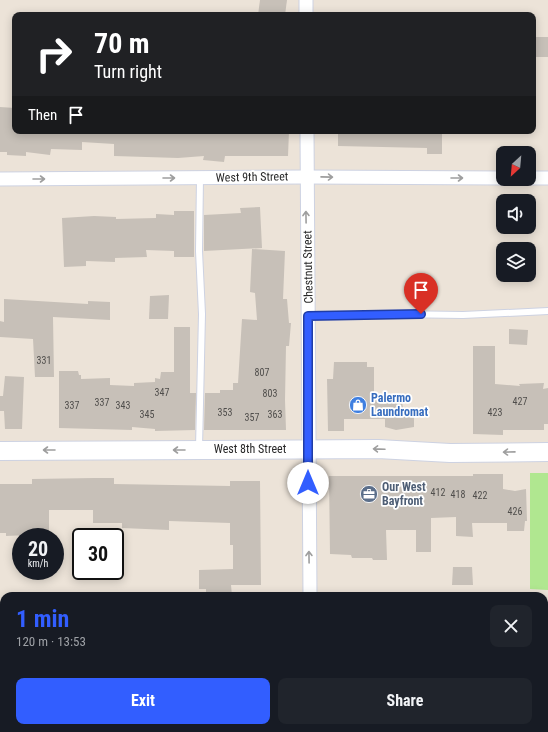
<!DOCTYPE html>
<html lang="en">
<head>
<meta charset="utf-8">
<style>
	body { margin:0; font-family:"Roboto Condensed",sans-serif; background:#20242c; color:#f1f3f6; height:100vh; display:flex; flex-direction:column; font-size:15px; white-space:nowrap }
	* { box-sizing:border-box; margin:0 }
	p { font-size:13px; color:#9ea1a6 }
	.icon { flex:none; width:22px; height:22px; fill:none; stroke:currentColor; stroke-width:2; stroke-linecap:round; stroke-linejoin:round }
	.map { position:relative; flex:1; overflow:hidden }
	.sheet { position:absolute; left:0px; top:592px; width:548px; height:140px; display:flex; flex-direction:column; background:#171b24; border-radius:12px 12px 0 0; box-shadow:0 2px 10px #0003 }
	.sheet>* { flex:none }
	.guide { position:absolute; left:12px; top:12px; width:524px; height:122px; border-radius:8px; box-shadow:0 2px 10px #0003; background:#202124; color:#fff; overflow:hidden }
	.needle { width:26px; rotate:206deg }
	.tools { position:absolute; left:496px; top:146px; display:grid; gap:8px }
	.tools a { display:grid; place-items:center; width:40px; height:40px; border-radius:8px; background:#171b24; box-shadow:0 2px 10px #0003; font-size:20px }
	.speed { position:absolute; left:12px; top:528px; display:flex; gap:8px; font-size:20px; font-weight:700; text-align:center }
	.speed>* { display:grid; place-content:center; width:52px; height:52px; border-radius:50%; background:#171b24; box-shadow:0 2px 10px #0003; line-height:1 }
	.speed small { font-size:10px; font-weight:400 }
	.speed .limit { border:2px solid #111; border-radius:6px; background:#fff; color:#111 }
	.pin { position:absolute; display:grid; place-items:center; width:34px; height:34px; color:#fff; margin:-41px -17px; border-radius:50% 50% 50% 0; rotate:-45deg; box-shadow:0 0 4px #0007 }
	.pin .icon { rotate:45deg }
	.me { position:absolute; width:44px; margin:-22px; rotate:0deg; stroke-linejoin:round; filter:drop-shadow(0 0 3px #0008) }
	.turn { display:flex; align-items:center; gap:14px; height:84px; padding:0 16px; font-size:18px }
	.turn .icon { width:52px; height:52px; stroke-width:2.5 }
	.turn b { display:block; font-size:28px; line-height:34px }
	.then { display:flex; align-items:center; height:38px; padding:0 16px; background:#0003; gap:8px; font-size:15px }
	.round { display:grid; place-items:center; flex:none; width:42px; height:42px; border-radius:8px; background:#20242c }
	.summary { display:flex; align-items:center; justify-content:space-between; height:68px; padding:0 16px }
	h1 { font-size:24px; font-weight:700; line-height:30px; color:#325eff }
	.action { display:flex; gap:8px; margin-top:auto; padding:8px 16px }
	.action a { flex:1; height:46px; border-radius:8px; background:#325eff; color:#fff; font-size:16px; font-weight:700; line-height:46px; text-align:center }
	.action a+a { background:#20242c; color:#f1f3f6 }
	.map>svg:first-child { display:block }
	.green { fill:#b0e790 }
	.building { fill:#c7c0b8 }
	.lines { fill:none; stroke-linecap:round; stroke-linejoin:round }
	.lane-casing { stroke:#cdd2e2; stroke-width:8 }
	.street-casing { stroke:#cdd2e2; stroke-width:15 }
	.secondary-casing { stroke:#cdd2e2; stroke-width:20 }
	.lane { stroke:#fff; stroke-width:6 }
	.street { stroke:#fff; stroke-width:13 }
	.secondary { stroke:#fff; stroke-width:18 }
	.oneway { stroke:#9e9e9e }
	.route-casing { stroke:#203da6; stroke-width:10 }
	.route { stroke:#325eff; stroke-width:7 }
	.labels { text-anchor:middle; stroke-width:3.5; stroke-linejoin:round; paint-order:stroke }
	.number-label { font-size:10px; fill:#504e4c }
	.street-label { font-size:12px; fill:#282828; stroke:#fff }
	.shop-label { font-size:12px; font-weight:bold; fill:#366cbe; stroke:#fff; text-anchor:start }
	.service-label { font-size:12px; font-weight:bold; fill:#4e5e75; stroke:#fff; text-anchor:start }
</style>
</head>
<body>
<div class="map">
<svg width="548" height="732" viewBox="0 0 548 732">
	<rect width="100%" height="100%" fill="#ece3d8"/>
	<!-- green -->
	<polygon class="green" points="530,473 548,473 548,590 530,589"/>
	<!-- building -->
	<g class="building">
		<polygon points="260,0 287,0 285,15 258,15"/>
		<rect x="533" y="37" width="15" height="20"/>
		<polygon points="0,107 15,108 15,131 289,131 288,156 225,156 224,162 203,160 204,156 178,158 114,156 114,144 82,142 82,150 51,149 50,155 26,152 26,156 7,155 7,152 0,152"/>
		<polygon points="338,131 442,131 442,154 427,154 427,148 338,146"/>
		<polygon points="260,207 262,248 204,251 204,215 241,213 240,208"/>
		<polygon points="174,211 194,211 194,257 174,257 174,251 146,250 147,257 115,258 115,262 86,261 86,266 64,267 62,218 94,216 116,217 116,219 156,218 156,214 174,215"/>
		<polygon points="252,249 285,251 283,299 287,299 289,323 291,323 289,346 286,346 285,400 286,430 204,430 205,393 220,393 220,390 233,390 233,383 238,383 242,319 257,320 255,293 250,292"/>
		<polygon points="169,295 168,319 149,319 150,296"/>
		<polygon points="4,299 88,304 88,301 110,302 110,320 53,317 54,377 35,377 33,339 0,337 0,321 4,322"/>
		<polygon points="174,327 190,327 190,393 196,393 195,430 155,431 155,429 132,427 132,430 59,428 59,371 78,371 79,375 81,375 81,379 110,378 110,385 134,386 134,383 155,382 155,378 160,379 161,372 174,372"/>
		<polygon points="509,329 528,330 527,345 509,344"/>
		<polygon points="473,346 495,346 495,384 520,386 519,384 544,383 543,389 548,388 548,424 544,424 544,430 503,430 503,435 473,434"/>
		<polygon points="334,362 367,362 367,367 374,367 374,394 401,395 403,408 414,408 414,427 396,430 385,427 385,419 344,419 344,431 328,431 327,379 333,379"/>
		<polygon points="5,376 24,377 22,429 5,429 4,411 0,411 0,396 3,396"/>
		<polygon points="473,474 503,474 503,489 515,491 526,489 527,521 525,521 524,531 507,531 507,523 472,523 473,537 456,536 456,517 431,518 431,552 416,552 416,530 386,530 387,560 373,560 372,558 352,558 351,555 330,554 329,476 473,476"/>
		<polygon points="94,478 114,478 114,484 230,486 230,481 260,481 261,585 231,585 232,596 206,596 206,589 199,589 199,570 233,569 233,545 230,545 230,523 169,521 169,530 122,528 122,523 93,523 93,510 49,510 49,534 6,536 6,533 0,533 0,484 32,484 32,479"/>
		<polygon points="453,567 472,567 473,585 452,585"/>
	</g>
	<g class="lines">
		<defs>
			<g id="lane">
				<polyline points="309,316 392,314 463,315 548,311"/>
				<polyline points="199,448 202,314 199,251 200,178"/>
			</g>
			<g id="street">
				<polyline points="306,0 306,15"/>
				<polyline points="307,131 310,596"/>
				<polyline points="529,178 548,178"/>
				<polyline points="0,179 306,177 503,178"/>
				<polyline points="544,726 548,726"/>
				<polyline points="311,728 311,732"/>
				<polyline points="0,729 224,728"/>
			</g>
			<polyline id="secondary" points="0,451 378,449 450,453 548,452"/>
		</defs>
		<!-- lane casing -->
		<use href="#lane" class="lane-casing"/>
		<!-- street casing -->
		<use href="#street" class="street-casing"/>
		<!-- secondary casing -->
		<use href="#secondary" class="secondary-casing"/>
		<!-- lane -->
		<use href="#lane" class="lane"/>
		<!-- street -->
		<use href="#street" class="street"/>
		<!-- secondary -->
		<use href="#secondary" class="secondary"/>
	</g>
	<!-- one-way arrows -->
	<defs><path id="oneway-shaft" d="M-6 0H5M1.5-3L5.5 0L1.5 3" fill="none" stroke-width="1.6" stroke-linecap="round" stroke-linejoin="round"/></defs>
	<g class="oneway">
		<use href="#oneway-shaft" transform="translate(327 177) rotate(1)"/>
		<use href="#oneway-shaft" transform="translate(169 178)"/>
		<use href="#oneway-shaft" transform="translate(457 178)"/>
		<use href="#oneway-shaft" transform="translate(39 179)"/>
		<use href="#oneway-shaft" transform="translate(306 217) rotate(-91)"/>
		<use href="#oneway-shaft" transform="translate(379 449) rotate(-178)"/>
		<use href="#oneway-shaft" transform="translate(49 450) rotate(180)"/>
		<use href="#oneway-shaft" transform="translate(179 450) rotate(180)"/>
		<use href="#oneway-shaft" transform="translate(509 452) rotate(179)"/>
		<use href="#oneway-shaft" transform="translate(309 557) rotate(-91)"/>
	</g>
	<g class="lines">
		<defs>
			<polyline id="route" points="308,483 308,316 421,314"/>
		</defs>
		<!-- route casing -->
		<use href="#route" class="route-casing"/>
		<!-- route -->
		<use href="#route" class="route"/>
	</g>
	<!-- icons -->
	<defs>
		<symbol id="shop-disc" viewBox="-11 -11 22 22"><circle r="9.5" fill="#3f7fe0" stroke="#fff"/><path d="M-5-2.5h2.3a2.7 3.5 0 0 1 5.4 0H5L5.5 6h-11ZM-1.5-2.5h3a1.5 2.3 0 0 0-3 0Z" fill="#fff"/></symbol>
		<symbol id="office-disc" viewBox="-11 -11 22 22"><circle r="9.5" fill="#5c6f8a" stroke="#fff"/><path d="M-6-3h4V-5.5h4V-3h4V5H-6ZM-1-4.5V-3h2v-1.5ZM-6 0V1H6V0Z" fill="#fff"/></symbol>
	</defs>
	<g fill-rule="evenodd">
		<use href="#shop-disc" x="348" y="395" width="20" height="20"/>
		<use href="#office-disc" x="359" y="484" width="20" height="20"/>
	</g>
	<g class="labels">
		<!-- number labels -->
		<g class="number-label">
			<text x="44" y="364">331</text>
			<text x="262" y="376">807</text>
			<text x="162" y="396">347</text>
			<text x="270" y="397">803</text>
			<text x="520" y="405">427</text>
			<text x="102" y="406">337</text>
			<text x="72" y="409">337</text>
			<text x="123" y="409">343</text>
			<text x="225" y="416">353</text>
			<text x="495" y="416">423</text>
			<text x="147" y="418">345</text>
			<text x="275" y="418">363</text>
			<text x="252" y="421">357</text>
			<text x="438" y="496">412</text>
			<text x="458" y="498">418</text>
			<text x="480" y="499">422</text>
			<text x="515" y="515">426</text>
		</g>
		<!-- street labels -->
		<g class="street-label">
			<text transform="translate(252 177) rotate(-1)" y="4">West 9th Street</text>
			<text transform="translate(308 267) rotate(-91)" y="4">Chestnut Street</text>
			<text x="250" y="453">West 8th Street</text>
		</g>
		<!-- shop labels -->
		<g class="shop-label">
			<text x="371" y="402">Palermo<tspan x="371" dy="14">Laundromat</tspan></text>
		</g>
		<!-- service labels -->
		<g class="service-label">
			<text x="382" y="491">Our West<tspan x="382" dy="14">Bayfront</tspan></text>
		</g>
	</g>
</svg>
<div class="tools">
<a><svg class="needle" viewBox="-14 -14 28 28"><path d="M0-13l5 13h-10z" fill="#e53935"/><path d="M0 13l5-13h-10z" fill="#9ea1a6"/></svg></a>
<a><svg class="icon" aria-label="sound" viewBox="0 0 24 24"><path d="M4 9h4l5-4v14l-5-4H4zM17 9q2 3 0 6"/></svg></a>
<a><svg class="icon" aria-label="layers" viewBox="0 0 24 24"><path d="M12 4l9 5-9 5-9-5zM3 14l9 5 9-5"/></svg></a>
</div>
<div class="speed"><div>20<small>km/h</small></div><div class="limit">30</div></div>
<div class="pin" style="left:421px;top:314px;background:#d93025"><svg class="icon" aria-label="arrive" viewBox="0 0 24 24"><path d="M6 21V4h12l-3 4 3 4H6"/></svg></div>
<svg class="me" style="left:308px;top:483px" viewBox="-20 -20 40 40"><circle r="19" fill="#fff"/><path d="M0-13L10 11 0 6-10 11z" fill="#325eff"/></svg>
<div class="guide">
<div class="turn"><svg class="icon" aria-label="right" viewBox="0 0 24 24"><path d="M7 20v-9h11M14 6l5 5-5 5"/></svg><div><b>70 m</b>Turn right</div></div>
<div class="then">Then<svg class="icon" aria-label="arrive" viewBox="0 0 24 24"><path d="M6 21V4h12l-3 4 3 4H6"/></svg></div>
</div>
<section class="sheet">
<div class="summary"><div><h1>1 min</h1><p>120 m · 13:53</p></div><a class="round"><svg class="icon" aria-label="close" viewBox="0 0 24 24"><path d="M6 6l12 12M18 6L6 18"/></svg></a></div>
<div class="action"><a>Exit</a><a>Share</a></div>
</section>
</div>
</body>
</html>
